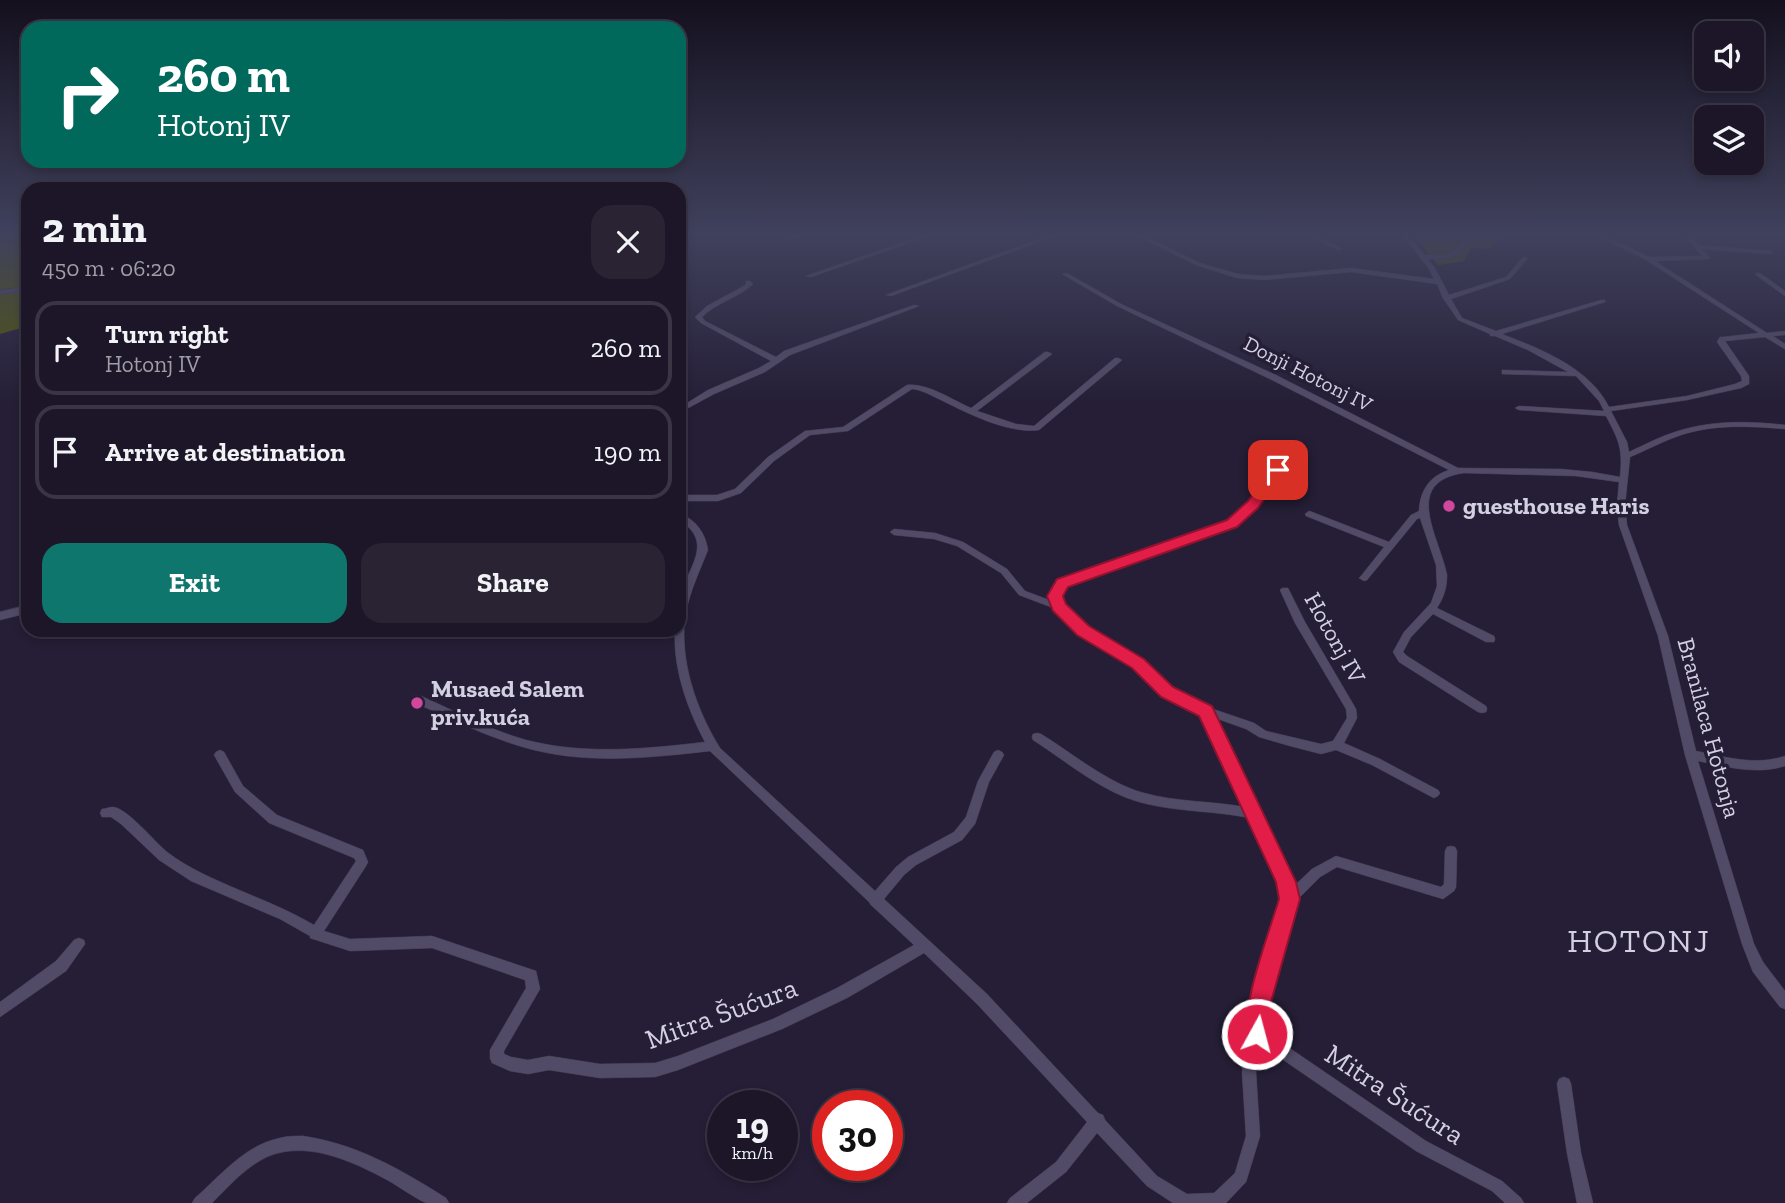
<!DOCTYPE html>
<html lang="en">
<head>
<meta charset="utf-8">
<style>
	body { margin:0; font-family:"Zilla Slab",serif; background:#292334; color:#f1f3f6; height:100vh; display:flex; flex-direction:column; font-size:26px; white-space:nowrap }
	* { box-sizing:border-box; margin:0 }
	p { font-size:23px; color:#a09fa8 }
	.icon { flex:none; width:38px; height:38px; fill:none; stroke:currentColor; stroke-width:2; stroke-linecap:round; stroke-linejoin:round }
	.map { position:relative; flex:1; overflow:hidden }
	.sheet { position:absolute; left:21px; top:182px; width:665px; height:455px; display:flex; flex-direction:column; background:#1c1628; border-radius:21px; box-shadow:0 4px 10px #0003,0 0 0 2px #3a3545 }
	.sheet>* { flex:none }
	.top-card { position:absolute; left:21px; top:21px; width:665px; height:147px; border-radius:21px; box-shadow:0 4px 10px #0003,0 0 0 2px #3a3545; background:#00695c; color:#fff; overflow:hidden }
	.controls { position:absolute; left:1694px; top:21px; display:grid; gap:14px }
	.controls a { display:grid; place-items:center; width:70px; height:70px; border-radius:14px; background:#1c1628; box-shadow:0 4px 10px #0003,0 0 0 2px #3a3545; font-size:35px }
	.speed { position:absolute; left:707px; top:1090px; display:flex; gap:14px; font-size:35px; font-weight:700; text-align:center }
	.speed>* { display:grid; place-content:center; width:91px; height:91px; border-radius:50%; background:#1c1628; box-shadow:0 4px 10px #0003,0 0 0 2px #3a3545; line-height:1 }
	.speed small { font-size:18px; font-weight:400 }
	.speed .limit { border:10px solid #d22; background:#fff; color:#111 }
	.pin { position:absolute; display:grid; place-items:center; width:60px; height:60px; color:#fff; margin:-30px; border-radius:14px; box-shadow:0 4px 10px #0006 }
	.me { position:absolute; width:77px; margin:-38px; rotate:7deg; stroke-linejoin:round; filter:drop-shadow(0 0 5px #0008) }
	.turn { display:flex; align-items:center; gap:24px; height:147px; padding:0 21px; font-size:32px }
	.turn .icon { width:91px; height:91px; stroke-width:2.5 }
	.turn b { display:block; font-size:49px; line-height:60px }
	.round { display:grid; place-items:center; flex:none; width:74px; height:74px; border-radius:21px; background:#292334 }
	.head { display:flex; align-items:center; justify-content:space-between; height:119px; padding:0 21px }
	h1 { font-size:42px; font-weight:800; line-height:52px }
	.cta { display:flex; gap:14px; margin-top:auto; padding:14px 21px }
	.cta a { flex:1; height:80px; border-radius:21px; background:#0f766e; color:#fff; font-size:28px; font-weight:800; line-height:80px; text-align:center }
	.cta a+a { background:#292334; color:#f1f3f6 }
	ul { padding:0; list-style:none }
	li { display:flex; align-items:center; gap:21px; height:94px; margin:0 14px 10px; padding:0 7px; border:4px solid #3a3545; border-radius:21px }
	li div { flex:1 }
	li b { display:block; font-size:26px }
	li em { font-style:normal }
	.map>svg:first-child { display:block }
	.green { fill:#49500b }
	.forest { fill:#515806 }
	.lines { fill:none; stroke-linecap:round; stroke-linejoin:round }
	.minor-casing { stroke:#413b50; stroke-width:1 }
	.minor { fill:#524b67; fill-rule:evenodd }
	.route { fill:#e11d48; stroke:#92132f; stroke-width:2 }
	.hotel-dot { fill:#d1479c; stroke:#251e36; stroke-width:2.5 }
	.labels { text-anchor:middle; stroke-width:7; stroke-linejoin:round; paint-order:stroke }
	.far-street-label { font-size:21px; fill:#d3d0e1; stroke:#251e36 }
	.poi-label { font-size:24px; font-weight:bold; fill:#d3d0e1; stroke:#251e36; text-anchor:start }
	.street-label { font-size:24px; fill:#d3d0e1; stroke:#251e36 }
	.near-street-label { font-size:28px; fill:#d3d0e1; stroke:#251e36 }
	.near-quarter-label { font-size:33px; letter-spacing:2px; fill:#d3d0e1; stroke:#251e36 }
</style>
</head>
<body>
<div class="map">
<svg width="1785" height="1203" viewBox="0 0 1785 1203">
	<rect width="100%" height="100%" fill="#251e36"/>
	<!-- green -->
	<polygon class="green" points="1413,235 1504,235 1489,249 1471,247 1464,261 1438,265"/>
	<!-- forest -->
	<polygon class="forest" points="0,235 28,235 28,326 0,334"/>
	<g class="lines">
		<defs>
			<g id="minor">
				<polygon points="795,235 803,235 789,241 786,239"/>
				<polygon points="924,235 932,235 811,277 806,276"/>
				<polygon points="1050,235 1058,235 891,296 886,295"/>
				<path d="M1136,235H1143L1200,263L1238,274L1264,276L1351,268L1434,279L1429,269L1402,235H1408L1425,255C1447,255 1454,257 1464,235H1470C1461,258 1451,259 1428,259L1435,268L1449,295L1506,277L1523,257L1528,258L1510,279L1451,299L1462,318L1496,331L1601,300H1605V302L1502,334C1540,349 1589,367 1609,407L1687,396L1735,384L1742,381L1741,376L1717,342L1720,337H1723L1759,333L1646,260L1598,236L1597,235H1604L1649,257L1702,256L1683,235H1689L1699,245L1772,251L1773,252L1770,254L1702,249L1710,258L1709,259L1655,261L1767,333L1785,331V335L1773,336L1785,344V349L1765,337L1725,341L1749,376V384L1741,388L1687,400L1611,411L1627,442L1629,452C1644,445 1659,437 1675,432C1711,420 1748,421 1785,425V429C1751,426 1714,424 1681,435C1663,441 1647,450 1630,457L1625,505L1627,525L1668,636L1696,751C1726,757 1755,766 1785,756V766C1756,775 1727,767 1698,761L1754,944L1763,962L1785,991V1009L1780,1007L1753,972L1742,944L1685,755L1658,636L1619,525L1617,505L1619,482L1576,476L1464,473C1401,482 1440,538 1447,575C1447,588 1444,597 1437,608L1494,636L1495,639L1494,642H1486L1433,614L1411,637L1403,652L1407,656L1486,706L1487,709L1486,712L1482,713L1478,712L1399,662L1393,652L1404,632L1431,603L1437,586L1436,565L1420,518L1417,519L1367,580L1364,581L1359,578L1361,576L1384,547L1306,516L1305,514L1309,511L1312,512L1389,542L1411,515L1419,511C1420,490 1430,476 1449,470L1270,379L1117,306L1062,274L1067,273L1121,304L1276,375L1458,468L1561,469L1592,472L1620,477C1623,448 1619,441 1606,416L1519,410L1515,408L1519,406L1604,411L1599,401L1576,376L1502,374V370H1505L1568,372L1528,350L1495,336H1490V334L1458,320L1443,298L1437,284L1351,272L1264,280L1237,278L1196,265Z"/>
				<polygon points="1308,235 1315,235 1343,249 1338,250"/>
				<polygon points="1756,273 1760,273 1785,291 1785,296 1756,275"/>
				<path d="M746,281H750L753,284C738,298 717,302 702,317L705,321L776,357L784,351L914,305L919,306L790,355L765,372L714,394L679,413V408L708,390L759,368L771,361L701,323L695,317L707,306L742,287L746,284Z"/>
				<polygon points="28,287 28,291 0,294 0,290"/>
				<path d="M1045,352H1048L1052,354L977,411L1016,424L1034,426L1115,358H1118L1122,360L1039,430C1009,434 969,414 943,401C932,396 923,390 912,389L848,431L810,435L774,461L741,493L718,501H679V495H717L735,489L768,457L805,431L843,427L907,385C928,383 952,400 971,408Z"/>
				<path d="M1293,449L1297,452L1296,454L1256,506L1235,526L1065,585L1060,596L1063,605L1087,628L1142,660L1171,689L1210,708L1254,723L1266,731L1321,744L1333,741L1347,718L1346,709L1295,623L1280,590L1282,588H1288L1305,622L1356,709L1357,718L1344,743L1380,759L1438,790L1440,793L1438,796L1434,798L1430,796L1372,765L1336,750L1321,754L1290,746L1259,737L1246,729L1215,718L1293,887L1312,869L1336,856L1441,887L1444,884L1445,851L1447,847L1451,846L1455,847L1457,851L1456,887L1454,891L1443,899L1337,867L1320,877L1295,902L1267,1002L1263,1030L1426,1141L1502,1181L1521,1198L1524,1203H1505L1492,1191L1416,1151L1260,1044L1256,1072L1260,1136L1246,1182L1226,1203H1173L1147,1186L1097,1133L1066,1172L1027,1203H1007L1010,1198L1056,1162L1087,1122L977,1004L924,953L847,998L782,1029L678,1070L655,1077L600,1078L549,1070L528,1074L510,1071L492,1063L490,1058V1050L526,988L525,980L432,948L350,951L310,938V936L280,919L191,881L159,860L121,824L111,817H102L100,813L102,809C105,809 109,807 113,807C127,808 155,842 167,852C189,869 214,879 239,890C265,901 290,911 314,925L356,861L354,858L269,823L235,792L214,755L216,752L220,750L224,752L243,786L277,815L363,850L368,862L366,866L324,931L350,939L432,936L536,971L540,989L504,1051V1054L511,1057L528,1060L549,1056L600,1064L655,1063L678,1056L773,1019L837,988L914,945L871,905L869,902L710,751C648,758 583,765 523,747C485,736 449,718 413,702L412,699L413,696L417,695L421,696C455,711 490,730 526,740C584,755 646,749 705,742C687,708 673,669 675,630H679C679,621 678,611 679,602C683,571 718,544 679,520V513C696,520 705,532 708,550C700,570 690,591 686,612C678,658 696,709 720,748L875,891L896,867L908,857L954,832L966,817L978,781L994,752L998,750L1002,752L1004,755L989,782L975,824L962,840L916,865L904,875L884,899L987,994L1098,1113L1103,1115L1105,1120L1157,1176L1187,1194L1214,1193L1235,1173L1246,1136L1242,1072L1253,1002L1284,899L1280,882L1250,818C1216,811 1181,812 1147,804C1105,795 1069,763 1033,740L1032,737L1033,734L1037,733L1041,734C1072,753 1109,784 1144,793C1176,802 1212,801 1245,807L1202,714L1163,695L1134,666L1079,634L1056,609L1019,595L1001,573L957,546L934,539L894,535L890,532L894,529L935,533L963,542L1007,569L1025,591L1052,601L1050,596L1059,581L1229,522L1250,502L1290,450Z"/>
				<polygon points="28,605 28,613 0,620 0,612"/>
				<polygon points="79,938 84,940 85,944 66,971 0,1017 0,1002 56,961 74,940"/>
				<polygon points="1564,1077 1569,1079 1571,1084 1581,1153 1593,1203 1577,1203 1567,1153 1557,1084 1559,1079"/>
				<path d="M303,1136C357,1144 400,1169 446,1198L449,1203C442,1203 433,1203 427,1203C419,1201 398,1186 389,1181C352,1161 302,1137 261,1160C242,1171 227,1188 212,1203H192L195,1198C221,1175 245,1145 280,1138C287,1136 295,1136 303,1136Z"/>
			</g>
		</defs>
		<!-- minor casing -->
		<use href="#minor" class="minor-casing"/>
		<!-- minor -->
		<use href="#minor" class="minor"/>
	</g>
	<!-- sky -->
	<linearGradient id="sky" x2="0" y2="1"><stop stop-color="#14101e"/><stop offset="0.58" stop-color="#40415d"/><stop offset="1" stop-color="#40415d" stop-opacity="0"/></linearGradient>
	<rect width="1785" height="403" fill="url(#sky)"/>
	<!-- route -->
	<path class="route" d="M1278,466L1283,467V473L1258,508L1237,527L1068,587L1063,596L1066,604L1089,626L1144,659L1173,687L1212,706L1296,882L1300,899L1271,1002L1265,1042L1257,1045L1249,1042C1237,1015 1270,930 1279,899L1276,882L1199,716L1161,697L1132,668L1077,635L1053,611L1047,596L1057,579L1227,520L1248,501L1273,467Z"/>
	<!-- markers -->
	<g class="hotel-dot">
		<circle cx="1449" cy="506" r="7"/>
		<circle cx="417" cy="703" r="7"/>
	</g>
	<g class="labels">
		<!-- far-street labels -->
		<g class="far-street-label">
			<text transform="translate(1308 374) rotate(27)" y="7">Donji Hotonj IV</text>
		</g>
		<!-- poi labels -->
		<g class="poi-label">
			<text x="1463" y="514">guesthouse Haris</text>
			<text x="431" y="697">Musaed Salem<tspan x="431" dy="28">priv.kuća</tspan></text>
		</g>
		<!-- street labels -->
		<g class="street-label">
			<text transform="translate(1335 638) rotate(61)" y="8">Hotonj IV</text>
			<text transform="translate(1709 728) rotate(75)" y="8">Branilaca Hotonja</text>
		</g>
		<!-- near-street labels -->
		<g class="near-street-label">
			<text transform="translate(721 1013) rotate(-20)" y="10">Mitra Šućura</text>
			<text transform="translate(1395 1094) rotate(33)" y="10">Mitra Šućura</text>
		</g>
		<!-- near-quarter labels -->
		<g class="near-quarter-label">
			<text x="1639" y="952">HOTONJ</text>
		</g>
	</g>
</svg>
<div class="controls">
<a><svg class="icon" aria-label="sound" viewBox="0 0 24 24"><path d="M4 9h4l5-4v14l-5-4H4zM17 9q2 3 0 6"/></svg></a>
<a><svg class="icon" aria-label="layers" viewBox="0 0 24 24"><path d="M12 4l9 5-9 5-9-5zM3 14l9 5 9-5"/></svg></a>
</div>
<div class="speed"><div>19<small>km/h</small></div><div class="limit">30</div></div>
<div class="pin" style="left:1278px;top:470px;background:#d93025"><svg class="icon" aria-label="arrive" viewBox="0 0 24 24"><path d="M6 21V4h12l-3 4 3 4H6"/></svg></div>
<svg class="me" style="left:1257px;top:1034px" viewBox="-20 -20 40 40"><circle r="17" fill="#e11d48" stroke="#fff" stroke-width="3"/><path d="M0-11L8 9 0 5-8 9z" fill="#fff"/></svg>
<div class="top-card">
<div class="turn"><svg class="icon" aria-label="right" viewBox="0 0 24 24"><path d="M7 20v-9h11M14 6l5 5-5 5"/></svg><div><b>260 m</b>Hotonj IV</div></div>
</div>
<section class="sheet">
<div class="head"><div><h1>2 min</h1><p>450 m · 06:20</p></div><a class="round"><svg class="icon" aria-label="close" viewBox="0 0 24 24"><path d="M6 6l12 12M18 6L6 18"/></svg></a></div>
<ul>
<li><svg class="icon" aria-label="right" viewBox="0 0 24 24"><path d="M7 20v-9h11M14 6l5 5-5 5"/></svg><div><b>Turn right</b><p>Hotonj IV</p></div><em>260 m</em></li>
<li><svg class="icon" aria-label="arrive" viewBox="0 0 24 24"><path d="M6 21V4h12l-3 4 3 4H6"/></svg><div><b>Arrive at destination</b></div><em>190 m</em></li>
</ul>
<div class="cta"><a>Exit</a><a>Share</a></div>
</section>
</div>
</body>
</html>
